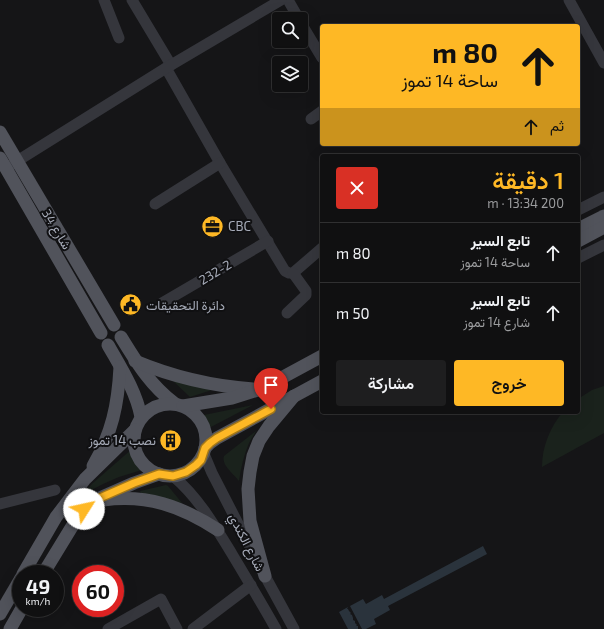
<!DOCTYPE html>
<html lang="ar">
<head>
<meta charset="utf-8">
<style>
	body { margin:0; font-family:"Exo 2",Vazirmatn,sans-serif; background:#1e1e1f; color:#f1f3f6; direction:rtl; height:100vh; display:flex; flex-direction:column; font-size:15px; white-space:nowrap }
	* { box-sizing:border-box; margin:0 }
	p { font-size:13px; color:#9c9d9f }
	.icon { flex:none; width:22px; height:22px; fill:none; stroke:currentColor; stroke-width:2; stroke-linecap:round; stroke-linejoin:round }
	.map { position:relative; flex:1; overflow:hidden; direction:ltr }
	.drawer { position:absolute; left:320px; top:154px; width:260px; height:260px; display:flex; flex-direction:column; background:#101011; border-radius:4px; box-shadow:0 4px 16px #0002,0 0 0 1px #303031; direction:rtl }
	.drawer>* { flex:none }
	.hud { position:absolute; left:320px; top:24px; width:260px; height:122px; border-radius:4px; box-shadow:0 4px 16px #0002,0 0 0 1px #303031; direction:rtl; background:#feb825; color:#111; overflow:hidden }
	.fabs { position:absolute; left:272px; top:12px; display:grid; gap:8px }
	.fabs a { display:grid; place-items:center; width:36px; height:36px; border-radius:4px; background:#101011; box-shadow:0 4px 16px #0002,0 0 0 1px #303031; font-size:20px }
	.speed { position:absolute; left:12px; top:565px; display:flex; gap:8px; font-size:20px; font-weight:700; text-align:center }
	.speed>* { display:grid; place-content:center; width:52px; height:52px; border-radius:50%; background:#101011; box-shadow:0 4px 16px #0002,0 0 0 1px #303031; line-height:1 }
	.speed small { font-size:10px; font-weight:400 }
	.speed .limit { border:6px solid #d22; background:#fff; color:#111 }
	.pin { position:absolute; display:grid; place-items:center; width:34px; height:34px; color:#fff; margin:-41px -17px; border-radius:50% 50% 50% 0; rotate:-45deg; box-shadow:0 0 4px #0007 }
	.pin .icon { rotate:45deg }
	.me { position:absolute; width:44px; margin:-22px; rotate:55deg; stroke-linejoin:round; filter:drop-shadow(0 0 3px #0008) }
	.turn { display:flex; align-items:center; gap:14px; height:84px; padding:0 16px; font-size:18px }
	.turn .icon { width:52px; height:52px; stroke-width:2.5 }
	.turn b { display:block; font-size:28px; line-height:34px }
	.then { display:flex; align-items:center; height:38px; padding:0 16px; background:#0003; gap:8px; font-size:15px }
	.round { display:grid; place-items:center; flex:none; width:42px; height:42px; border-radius:4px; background:#1e1e1f }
	.headline { display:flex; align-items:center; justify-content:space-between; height:68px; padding:0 16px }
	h1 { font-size:24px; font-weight:600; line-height:30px; color:#feb825 }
	.primary-button { display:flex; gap:8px; margin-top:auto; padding:8px 16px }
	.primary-button a { flex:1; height:46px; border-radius:4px; background:#feb825; color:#111; font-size:16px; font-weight:600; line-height:46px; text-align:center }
	.primary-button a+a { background:#1e1e1f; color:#f1f3f6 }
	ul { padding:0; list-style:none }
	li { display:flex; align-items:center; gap:12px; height:60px; padding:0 16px; border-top:1px solid #303031 }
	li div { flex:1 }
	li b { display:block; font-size:15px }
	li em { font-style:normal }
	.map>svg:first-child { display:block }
	.green { fill:#1a221c }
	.water { fill:#2a333c }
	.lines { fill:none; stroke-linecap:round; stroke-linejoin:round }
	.minor { stroke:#35363c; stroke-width:11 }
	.major { stroke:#51535b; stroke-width:13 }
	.route-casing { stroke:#a57818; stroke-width:10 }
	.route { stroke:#feb825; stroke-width:7 }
	.labels { text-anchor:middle; stroke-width:4; stroke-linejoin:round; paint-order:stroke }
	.poi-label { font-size:13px; fill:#a6abb8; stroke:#101012; text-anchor:start }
	.street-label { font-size:13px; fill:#a6abb8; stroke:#101012 }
</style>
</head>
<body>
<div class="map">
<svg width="604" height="629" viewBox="0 0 604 629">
	<rect width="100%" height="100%" fill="#151517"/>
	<!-- green -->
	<g class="green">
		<polygon points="170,378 212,390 190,397"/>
		<path d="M604,386V433L542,467C542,447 550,427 563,412H578V399L592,390Z"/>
		<polygon points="253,405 209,428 208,421 204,415"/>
		<path d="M256,431C254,435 251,439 249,443C244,455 241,467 239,481C234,474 221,465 224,456Z"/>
		<path d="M132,449C135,458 137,464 145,469L119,477L103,484L80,496L93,483Z"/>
		<polygon points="166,485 168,486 182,503 141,493 140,491"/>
	</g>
	<!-- water -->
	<g class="water">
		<polygon points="483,546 487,554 388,606 390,610 374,619 376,624 366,629 362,629 350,606 363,599 366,604 382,595 384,599"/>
		<polygon points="348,607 347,609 348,609 349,611 351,613 350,614 352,615 353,618 353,620 355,621 355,623 357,625 356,626 358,626 358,629 348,629 339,612"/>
	</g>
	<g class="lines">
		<!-- minor -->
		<g class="minor">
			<polyline points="104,0 119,38"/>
			<polyline points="132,0 171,65"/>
			<polyline points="288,0 299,19"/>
			<polyline points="569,0 604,63"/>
			<polyline points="301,23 322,58"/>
			<polyline points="166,68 220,163 285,271 289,273 293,273 322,248"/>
			<polyline points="311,119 322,111"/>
			<polyline points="6,168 166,68 281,0"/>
			<polyline points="155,204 220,163"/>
			<polyline points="578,210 604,197"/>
			<polyline points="578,258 604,245"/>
			<polyline points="162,303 268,241"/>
			<polyline points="287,313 306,295 306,291 293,273"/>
			<polyline points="204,454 212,473 265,576 294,629"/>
			<path d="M173,476C198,497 215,526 232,554C247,579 262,604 276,629"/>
			<polyline points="0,504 55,490"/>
			<polyline points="108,629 161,599 177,629"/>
			<polyline points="193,629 251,585"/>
		</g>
		<!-- major -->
		<g class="major">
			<polyline points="0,132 114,325"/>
			<polyline points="0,158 101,333"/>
			<polyline points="578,229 604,216"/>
			<polyline points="578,241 604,227"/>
			<path d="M121,337C137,363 150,385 174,403"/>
			<path d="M108,345C121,368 136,391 141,417"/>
			<path d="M135,361C173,377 212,386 253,389"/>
			<circle cx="170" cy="440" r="36"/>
			<polyline points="183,406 232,398 261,389 322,356"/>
			<polyline points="205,448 210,443 217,438 322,381"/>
			<path d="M93,466C112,433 118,405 120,367"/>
			<path d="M103,500C147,494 181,506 218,530"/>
			<polyline points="23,574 56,517 85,479 135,430"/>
			<polyline points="43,574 76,520 84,509 93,501 134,483 159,474"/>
			<polyline points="265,576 250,521 248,489 250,472 253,456 259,441 269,426 294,396"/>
			<polyline points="0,614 21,578"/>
			<polyline points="10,629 22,608"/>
		</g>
	</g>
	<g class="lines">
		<defs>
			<polyline id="route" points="84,509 93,501 134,483 159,474 173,476 186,472 196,465 201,460 205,448 210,443 217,438 271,409"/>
		</defs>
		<!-- route casing -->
		<use href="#route" class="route-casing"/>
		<!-- route -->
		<use href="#route" class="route"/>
	</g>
	<!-- icons -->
	<defs>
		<symbol id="office-disc" viewBox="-11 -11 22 22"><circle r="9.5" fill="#feb825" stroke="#101012"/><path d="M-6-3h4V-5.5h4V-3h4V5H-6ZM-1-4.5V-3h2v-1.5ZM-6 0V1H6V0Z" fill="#111"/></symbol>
		<symbol id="civic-disc" viewBox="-11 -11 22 22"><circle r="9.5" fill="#feb825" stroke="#101012"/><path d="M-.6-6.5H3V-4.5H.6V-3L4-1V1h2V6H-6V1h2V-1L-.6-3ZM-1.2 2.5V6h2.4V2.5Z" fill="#111"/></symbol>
		<symbol id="building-disc" viewBox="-11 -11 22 22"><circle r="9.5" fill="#feb825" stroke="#101012"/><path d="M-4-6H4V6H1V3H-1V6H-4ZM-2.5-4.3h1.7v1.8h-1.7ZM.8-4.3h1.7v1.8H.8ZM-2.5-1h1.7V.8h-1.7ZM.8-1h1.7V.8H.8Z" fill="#111"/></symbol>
	</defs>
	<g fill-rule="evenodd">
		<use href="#office-disc" x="200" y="214" width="25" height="25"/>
		<use href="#civic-disc" x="118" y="292" width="25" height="25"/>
		<use href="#building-disc" x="158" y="428" width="25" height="25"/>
	</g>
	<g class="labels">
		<!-- poi labels -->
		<g class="poi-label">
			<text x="228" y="231">CBC</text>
			<text x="146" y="310">دائرة التحقيقات</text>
			<text x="156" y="445" text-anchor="end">نصب 14 تموز</text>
		</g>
		<!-- street labels -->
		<g class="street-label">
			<text transform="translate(57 229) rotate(59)" y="5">شارع 34</text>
			<text transform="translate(215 272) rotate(-31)" y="5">232-2</text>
			<text transform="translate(247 542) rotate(63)" y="5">شارع الكندي</text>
		</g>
	</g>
</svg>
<div class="fabs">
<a><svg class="icon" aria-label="search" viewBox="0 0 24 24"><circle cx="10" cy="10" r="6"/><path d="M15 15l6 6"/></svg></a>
<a><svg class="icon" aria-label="layers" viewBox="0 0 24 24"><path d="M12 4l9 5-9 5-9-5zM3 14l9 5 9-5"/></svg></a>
</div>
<div class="speed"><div>49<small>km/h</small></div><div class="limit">60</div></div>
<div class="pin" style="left:271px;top:409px;background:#d93025"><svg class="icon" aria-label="arrive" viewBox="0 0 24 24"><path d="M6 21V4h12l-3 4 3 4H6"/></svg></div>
<svg class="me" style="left:84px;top:509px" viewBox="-20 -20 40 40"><circle r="19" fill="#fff"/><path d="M0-13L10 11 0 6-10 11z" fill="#feb825"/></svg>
<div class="hud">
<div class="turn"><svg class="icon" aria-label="ahead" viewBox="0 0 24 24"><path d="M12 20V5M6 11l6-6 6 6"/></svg><div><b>80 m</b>ساحة 14 تموز</div></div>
<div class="then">ثم<svg class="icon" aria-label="ahead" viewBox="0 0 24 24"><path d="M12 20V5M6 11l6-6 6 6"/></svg></div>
</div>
<section class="drawer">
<div class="headline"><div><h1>1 دقيقة</h1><p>200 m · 13:34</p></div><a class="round" style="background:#d93025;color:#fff"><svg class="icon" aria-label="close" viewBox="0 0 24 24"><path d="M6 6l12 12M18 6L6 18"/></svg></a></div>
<ul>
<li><svg class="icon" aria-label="ahead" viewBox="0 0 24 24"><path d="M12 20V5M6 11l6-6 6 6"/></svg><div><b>تابع السير</b><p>ساحة 14 تموز</p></div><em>80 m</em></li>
<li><svg class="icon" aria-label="ahead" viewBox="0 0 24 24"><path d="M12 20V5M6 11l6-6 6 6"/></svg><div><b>تابع السير</b><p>شارع 14 تموز</p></div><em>50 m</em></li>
</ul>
<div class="primary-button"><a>خروج</a><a>مشاركة</a></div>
</section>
</div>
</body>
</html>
